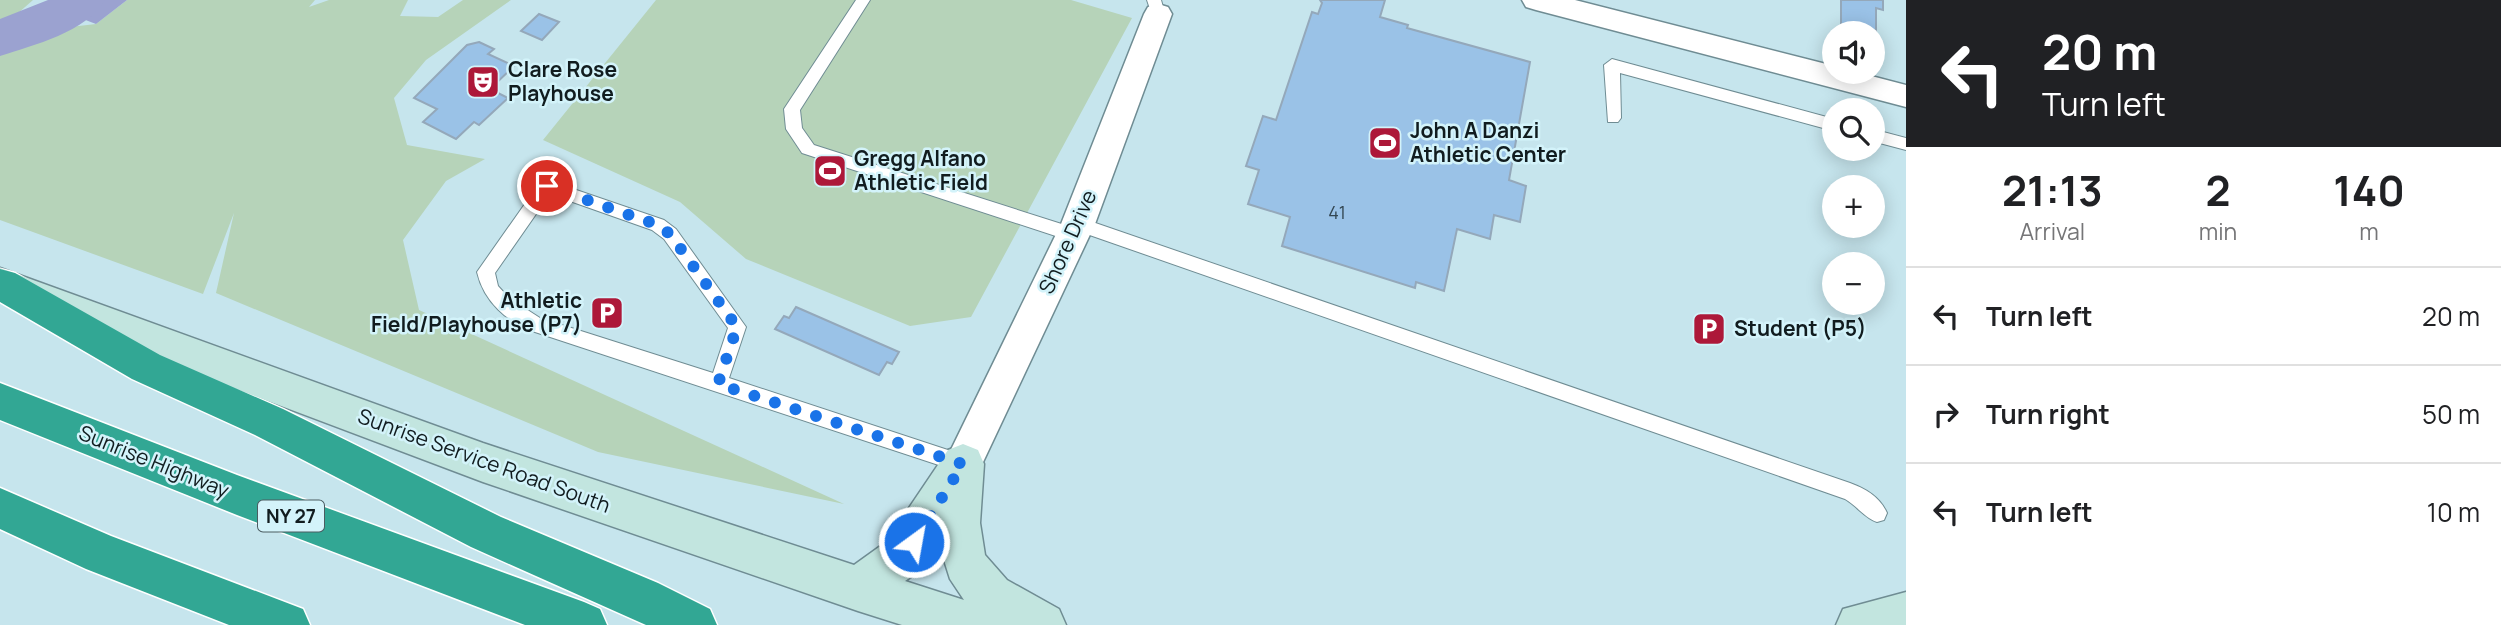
<!DOCTYPE html>
<html lang="en">
<head>
<meta charset="utf-8">
<style>
	body { margin:0; font-family:Manrope,sans-serif; background:#f6f6f6; color:#202124; height:100vh; display:flex; flex-direction:column; font-size:26px; white-space:nowrap }
	* { box-sizing:border-box; margin:0 }
	p { font-size:23px; color:#757577 }
	.icon { flex:none; width:38px; height:38px; fill:none; stroke:currentColor; stroke-width:2; stroke-linecap:round; stroke-linejoin:round }
	.map { position:relative; flex:1; overflow:hidden }
	.panel { display:flex; flex-direction:column; background:#fff; width:595px }
	.panel>* { flex:none }
	.hud { background:#202124; color:#fff; overflow:hidden }
	.controls { position:absolute; left:1822px; top:21px; display:grid; gap:14px }
	.controls a { display:grid; place-items:center; width:63px; height:63px; border-radius:50%; background:#fff; box-shadow:0 4px 18px #0003; font-size:35px }
	.pin { position:absolute; display:grid; place-items:center; width:60px; height:60px; color:#fff; margin:-30px; border:4px solid #fff; border-radius:50%; box-shadow:0 2px 7px #0007 }
	.me { position:absolute; width:77px; margin:-38px; rotate:32deg; stroke-linejoin:round; filter:drop-shadow(0 0 5px #0008) }
	.turn { display:flex; align-items:center; gap:24px; height:147px; padding:0 21px; font-size:32px }
	.turn .icon { width:91px; height:91px; stroke-width:2.5 }
	.turn b { display:block; font-size:49px; line-height:60px }
	.eta { display:flex; justify-content:space-evenly; align-items:center; height:119px; text-align:center }
	.eta b { font-size:42px; font-weight:700; line-height:49px }
	ul { padding:0; list-style:none }
	li { display:flex; align-items:center; gap:21px; height:98px; padding:0 21px; border-top:2px solid #e0e0e0 }
	li div { flex:1 }
	li b { display:block; font-size:26px }
	li em { font-style:normal }
	main { display:flex; flex:1; min-height:0 }
	.map>svg:first-child { display:block }
	.green { fill:#b6d3b9 }
	.water { fill:#9ba2d0 }
	.lines { fill:none; stroke-linecap:round; stroke-linejoin:round }
	.river { fill:#9ba2d0; fill-rule:evenodd }
	.building { fill:#9ac2e7; stroke:#94a8ba; stroke-width:2 }
	.lane-casing { stroke:#6f8c93; stroke-width:2 }
	.street-casing { stroke:#6f8c93; stroke-width:3 }
	.secondary-casing { stroke:#6f8c93; stroke-width:3 }
	.highway-casing { stroke:#fff; stroke-width:3 }
	.lane { fill:#fff; fill-rule:evenodd }
	.street { fill:#fff; fill-rule:evenodd }
	.secondary { fill:#c2e5df; fill-rule:evenodd }
	.highway { fill:#32a794; fill-rule:evenodd }
	.route { stroke:#1a73e8; stroke-width:12; stroke-dasharray:0 21.6 }
	.labels { text-anchor:middle; stroke-width:5; stroke-linejoin:round; paint-order:stroke }
	.number-label { font-size:18px; fill:#334651 }
	.shield { fill:#d3f3fa; stroke:#4b5c61; stroke-width:2 }
	.shield-label { font-size:19px; font-weight:bold; fill:#111c1f }
	.poi-label { font-size:21px; font-weight:bold; fill:#111c1f; stroke:#d3f3fa; text-anchor:start }
	.street-label { font-size:21px; fill:#111c1f; stroke:#d3f3fa }
</style>
</head>
<body>
<main>
<div class="map">
<svg width="1906" height="625" viewBox="0 0 1906 625">
	<rect width="100%" height="100%" fill="#c6e5ed"/>
	<!-- green -->
	<g class="green">
		<polygon points="0,0 33,0 0,29"/>
		<polygon points="127,0 315,0 309,7 329,0 408,0 400,16 438,17 463,0 511,0 426,60 394,98 407,145 485,159 446,181 403,240 419,310 844,504 598,452 216,293 234,213 203,294 0,220 0,54 61,28 96,24"/>
		<polygon points="656,0 1071,0 1132,18 971,317 910,326 746,259 680,202 543,140"/>
	</g>
	<!-- water -->
	<polygon class="water" points="50,0 127,0 96,24 46,5"/>
	<g class="lines">
		<!-- river -->
		<path class="river" d="M48,0H105C86,32 34,45 0,56V19Z"/>
	</g>
	<!-- building -->
	<g class="building">
		<polygon points="1320,0 1385,0 1380,17 1408,25 1407,28 1530,62 1509,180 1526,186 1520,222 1494,215 1490,239 1457,229 1444,291 1416,282 1415,288 1282,246 1290,217 1248,204 1259,170 1246,166 1263,116 1276,120 1312,12 1318,14 1322,3"/>
		<polygon points="1841,0 1883,0 1883,10 1876,8 1876,39 1872,37 1872,33 1841,29"/>
		<polygon points="539,14 559,22 542,40 521,31"/>
		<polygon points="479,42 494,49 488,54 514,66 490,89 508,98 479,125 474,122 456,139 423,122 437,109 414,98 467,45"/>
		<polygon points="796,307 899,352 892,364 887,362 879,375 775,329 784,316 789,318"/>
	</g>
	<g class="lines">
		<defs>
			<g id="lane">
				<path d="M856,0H870L800,110L802,128L814,145L1071,227L1072,219L1078,217L1850,483C1866,489 1880,497 1887,513L1884,520L1877,522C1865,518 1857,506 1845,499L1081,232L1080,240L1074,242L802,153L786,129L784,109Z"/>
				<polygon points="1147,0 1161,0 1165,14 1163,18 1153,18"/>
				<polygon points="1612,59 1834,119 1834,131 1620,73 1621,118 1618,122 1608,122 1604,65"/>
				<polygon points="1872,129 1906,138 1906,150 1872,141"/>
				<path d="M547,180L664,220L676,229L746,327L729,378L963,455L970,458L973,464L970,470L963,473L535,332C507,322 484,302 477,272L541,181ZM550,194L652,230L664,239L728,328L713,373L540,318L509,298L498,286L495,273Z"/>
			</g>
			<g id="street">
				<polygon points="1522,0 1575,0 1834,66 1834,72 1856,72 1906,85 1906,107 1536,10 1526,7"/>
				<polygon points="1158,4 1168,7 1172,14 1095,224 976,477 963,482 950,477 944,464 1061,224 1144,14 1148,7"/>
			</g>
			<g id="secondary">
				<path d="M0,268L483,443L854,565L886,542L948,450L963,444L978,450L984,464L980,523L985,555L1007,580L1059,609L1066,625H902L858,611L483,482L0,300ZM938,541L950,579L964,600L905,581L918,572Z"/>
				<polygon points="1906,592 1906,625 1836,625 1843,609"/>
			</g>
			<g id="highway">
				<polygon points="0,269 15,273 160,355 283,409 501,517 658,583 710,609 717,625 646,625 471,547 255,435 132,379 0,302"/>
				<polygon points="0,383 237,475 584,602 600,609 607,625 525,625 237,515 0,420"/>
				<polygon points="0,488 111,536 303,609 310,625 229,625 86,569 0,529"/>
			</g>
		</defs>
		<!-- lane casing -->
		<use href="#lane" class="lane-casing"/>
		<!-- street casing -->
		<use href="#street" class="street-casing"/>
		<!-- secondary casing -->
		<use href="#secondary" class="secondary-casing"/>
		<!-- highway casing -->
		<use href="#highway" class="highway-casing"/>
		<!-- lane -->
		<use href="#lane" class="lane"/>
		<!-- street -->
		<use href="#street" class="street"/>
		<!-- secondary -->
		<use href="#secondary" class="secondary"/>
		<!-- highway -->
		<use href="#highway" class="highway"/>
	</g>
	<g class="lines">
		<!-- route -->
		<polyline class="route" points="547,186 658,225 670,234 737,327 718,384 963,464 914,542"/>
	</g>
	<!-- icons -->
	<defs>
		<symbol id="theatre-square" viewBox="-11 -11 22 22"><rect x="-9" y="-9" width="18" height="18" rx="4" fill="#ad1839" stroke="#d3f3fa"/><path d="M-5-5.5Q0-4 5-5.5V0Q5 5 0 6Q-5 5-5 0ZM-3.3-2.5H-1v1.5H-3.3ZM1-2.5H3.3v1.5H1ZM-2.8 1Q0 5.5 2.8 1Z" fill="#fff"/></symbol>
		<symbol id="stadium-square" viewBox="-11 -11 22 22"><rect x="-9" y="-9" width="18" height="18" rx="4" fill="#ad1839" stroke="#d3f3fa"/><path d="M0-5a6.5 5 0 1 0 0 10a6.5 5 0 1 0 0-10ZM-3.5-1.8h7v3.6h-7Z" fill="#fff"/></symbol>
		<symbol id="parking-square" viewBox="-11 -11 22 22"><rect x="-9" y="-9" width="18" height="18" rx="4" fill="#ad1839" stroke="#d3f3fa"/><path d="M-3.5-5.5H1a3.5 3.5 0 0 1 0 7H-1V5.5H-3.5ZM-1-3.4V-.6H.8a1.4 1.4 0 0 0 0-2.8Z" fill="#fff"/></symbol>
	</defs>
	<g fill-rule="evenodd">
		<use href="#theatre-square" x="464" y="63" width="38" height="38"/>
		<use href="#stadium-square" x="1366" y="124" width="38" height="38"/>
		<use href="#stadium-square" x="811" y="152" width="38" height="38"/>
		<use href="#parking-square" x="588" y="294" width="38" height="38"/>
		<use href="#parking-square" x="1690" y="310" width="38" height="38"/>
	</g>
	<g class="labels">
		<!-- number labels -->
		<g class="number-label">
			<text x="1337" y="219">41</text>
		</g>
		<!-- shield labels -->
		<rect class="shield" x="258" y="500.5" width="66" height="31" rx="5"/>
		<g class="shield-label">
			<text x="291" y="523">NY 27</text>
		</g>
		<!-- poi labels -->
		<g class="poi-label">
			<text x="508" y="77">Clare Rose<tspan x="508" dy="24">Playhouse</tspan></text>
			<text x="1410" y="138">John A Danzi<tspan x="1410" dy="24">Athletic Center</tspan></text>
			<text x="854" y="166">Gregg Alfano<tspan x="854" dy="24">Athletic Field</tspan></text>
			<text x="582" y="308" text-anchor="end">Athletic<tspan x="582" dy="24">Field/Playhouse (P7)</tspan></text>
			<text x="1734" y="336">Student (P5)</text>
		</g>
		<!-- street labels -->
		<g class="street-label">
			<text transform="translate(1068 242) rotate(-66)" y="7">Shore Drive</text>
			<text transform="translate(484 461) rotate(20)" y="7">Sunrise Service Road South</text>
			<text transform="translate(154 462) rotate(22)" y="7">Sunrise Highway</text>
		</g>
	</g>
</svg>
<div class="controls">
<a><svg class="icon" aria-label="sound" viewBox="0 0 24 24"><path d="M4 9h4l5-4v14l-5-4H4zM17 9q2 3 0 6"/></svg></a>
<a><svg class="icon" aria-label="search" viewBox="0 0 24 24"><circle cx="10" cy="10" r="6"/><path d="M15 15l6 6"/></svg></a>
<a>+</a>
<a>−</a>
</div>
<div class="pin" style="left:547px;top:186px;background:#d93025"><svg class="icon" aria-label="arrive" viewBox="0 0 24 24"><path d="M6 21V4h12l-3 4 3 4H6"/></svg></div>
<svg class="me" style="left:914px;top:542px" viewBox="-20 -20 40 40"><circle r="17" fill="#1a73e8" stroke="#fff" stroke-width="3"/><path d="M0-11L8 9 0 5-8 9z" fill="#fff"/></svg>
</div>
<section class="panel">
<div class="hud">
<div class="turn"><svg class="icon" aria-label="left" viewBox="0 0 24 24"><path d="M17 20v-9H6M10 6l-5 5 5 5"/></svg><div><b>20 m</b>Turn left</div></div>
</div>
<div class="eta">
<div><b>21:13</b><p>Arrival</p></div>
<div><b>2</b><p>min</p></div>
<div><b>140</b><p>m</p></div>
</div>
<ul>
<li><svg class="icon" aria-label="left" viewBox="0 0 24 24"><path d="M17 20v-9H6M10 6l-5 5 5 5"/></svg><div><b>Turn left</b></div><em>20 m</em></li>
<li><svg class="icon" aria-label="right" viewBox="0 0 24 24"><path d="M7 20v-9h11M14 6l5 5-5 5"/></svg><div><b>Turn right</b></div><em>50 m</em></li>
<li><svg class="icon" aria-label="left" viewBox="0 0 24 24"><path d="M17 20v-9H6M10 6l-5 5 5 5"/></svg><div><b>Turn left</b></div><em>10 m</em></li>
</ul>
</section>
</main>
</body>
</html>
